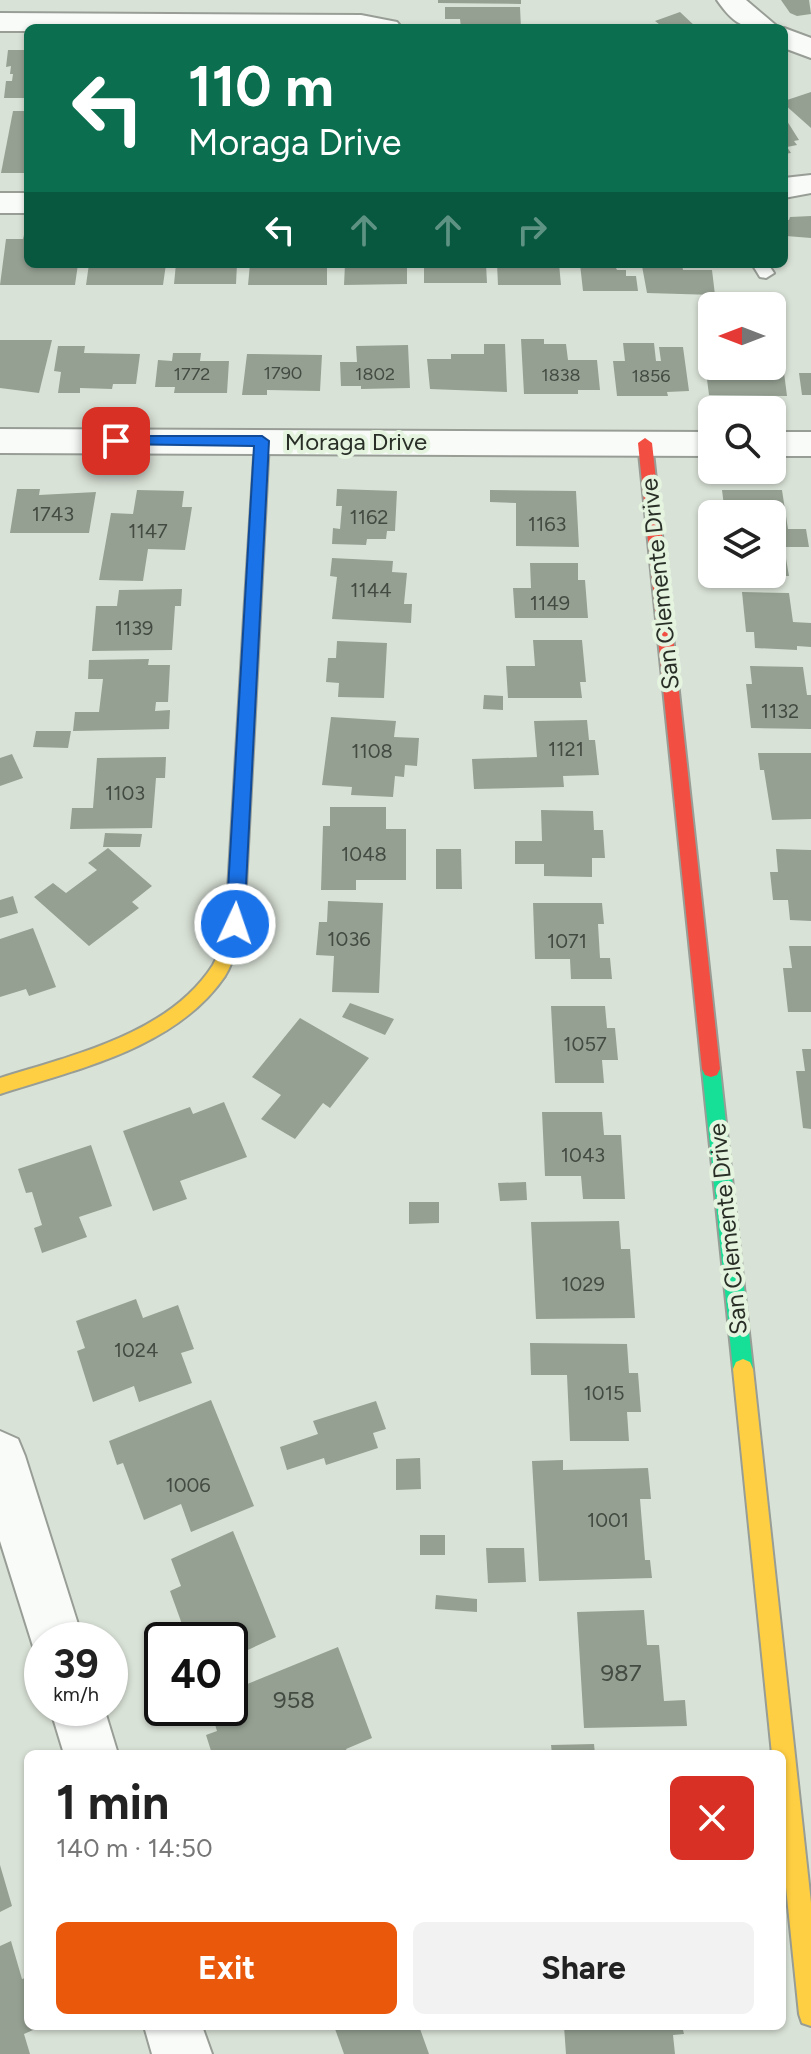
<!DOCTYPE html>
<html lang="en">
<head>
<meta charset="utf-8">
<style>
	body { margin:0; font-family:Figtree,sans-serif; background:#f2f2f2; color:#222; height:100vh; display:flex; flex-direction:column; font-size:30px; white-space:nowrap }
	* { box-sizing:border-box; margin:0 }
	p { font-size:26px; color:#767676 }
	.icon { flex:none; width:44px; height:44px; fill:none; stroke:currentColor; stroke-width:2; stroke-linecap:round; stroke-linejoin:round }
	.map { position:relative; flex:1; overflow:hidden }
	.details { position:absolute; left:24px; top:1750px; width:762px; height:280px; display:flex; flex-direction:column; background:#fff; border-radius:12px; box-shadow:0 2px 6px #0004 }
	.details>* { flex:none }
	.guide { position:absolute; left:24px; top:24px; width:764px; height:244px; border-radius:12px; box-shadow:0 2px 6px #0004; background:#0b6e4f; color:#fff; overflow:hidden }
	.needle { width:52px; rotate:270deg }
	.controls { position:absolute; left:698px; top:292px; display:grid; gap:16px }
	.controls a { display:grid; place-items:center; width:88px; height:88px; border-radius:12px; background:#fff; box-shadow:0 2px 6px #0004; font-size:40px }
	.speed { position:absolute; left:24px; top:1622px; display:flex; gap:16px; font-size:40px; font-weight:700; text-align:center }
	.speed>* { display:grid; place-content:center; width:104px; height:104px; border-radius:50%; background:#fff; box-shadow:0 2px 6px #0004; line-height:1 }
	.speed small { font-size:20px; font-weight:400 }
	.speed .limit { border:4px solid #111; border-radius:12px; background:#fff; color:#111 }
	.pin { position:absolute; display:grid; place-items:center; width:68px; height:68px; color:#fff; margin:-34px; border-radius:16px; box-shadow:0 4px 12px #0006 }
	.me { position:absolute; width:88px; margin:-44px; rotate:3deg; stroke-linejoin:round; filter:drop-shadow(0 0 6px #0008) }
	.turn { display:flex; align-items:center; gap:28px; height:168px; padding:0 32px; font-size:36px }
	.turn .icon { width:104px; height:104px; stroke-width:2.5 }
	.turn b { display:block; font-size:56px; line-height:68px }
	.lanes { display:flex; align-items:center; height:76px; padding:0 32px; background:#0003; justify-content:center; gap:40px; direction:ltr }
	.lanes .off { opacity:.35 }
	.round { display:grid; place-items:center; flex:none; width:84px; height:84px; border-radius:12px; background:#f2f2f2 }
	.head { display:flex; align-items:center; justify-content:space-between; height:136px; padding:0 32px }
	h1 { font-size:48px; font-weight:700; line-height:60px }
	.action { display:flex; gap:16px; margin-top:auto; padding:16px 32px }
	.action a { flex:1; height:92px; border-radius:12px; background:#ea580c; color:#fff; font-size:32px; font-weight:700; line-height:92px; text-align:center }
	.action a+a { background:#f2f2f2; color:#222 }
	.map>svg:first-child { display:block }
	.building { fill:#95a092 }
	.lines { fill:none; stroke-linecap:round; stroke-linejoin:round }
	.lane-casing { stroke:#989e96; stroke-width:4 }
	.street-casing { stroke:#989e96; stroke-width:4 }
	.fast-casing { stroke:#989e96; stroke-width:4 }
	.slow-casing { stroke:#989e96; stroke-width:4 }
	.jam-casing { stroke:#989e96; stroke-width:4 }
	.lane { fill:#f9fbf9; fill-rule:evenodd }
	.street { fill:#f9fbf9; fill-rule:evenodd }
	.fast { fill:#16e098; fill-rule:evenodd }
	.slow { fill:#ffcf43; fill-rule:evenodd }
	.jam { fill:#f24e42; fill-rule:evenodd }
	.route { fill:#1a73e8; stroke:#114b97; stroke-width:2 }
	.labels { text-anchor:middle; stroke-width:8; stroke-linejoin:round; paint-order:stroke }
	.far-number-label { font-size:18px; fill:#444b42 }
	.number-label { font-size:20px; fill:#444b42 }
	.street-label { font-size:24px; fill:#292f27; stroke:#e4f4df }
	.near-number-label { font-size:24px; fill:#444b42 }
</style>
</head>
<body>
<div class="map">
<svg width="811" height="2054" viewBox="0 0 811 2054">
	<rect width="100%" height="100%" fill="#d9e2d7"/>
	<!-- building -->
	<g class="building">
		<polygon points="438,0 521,0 521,4 438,3"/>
		<polygon points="781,0 809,0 811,14 797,16 790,13"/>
		<polygon points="445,7 520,7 521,28 461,28 460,19 445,19"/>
		<polygon points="680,12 697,28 664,28 655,21"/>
		<polygon points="8,50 28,50 28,98 4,98 6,81 12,81 13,74 10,74 11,66 6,67"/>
		<polygon points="811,92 811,128 784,104 784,101"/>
		<polygon points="13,111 28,111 28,173 1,173"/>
		<polygon points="787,121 799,140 794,141 797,145 787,147 791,153 784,154 784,122"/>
		<polygon points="811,216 811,238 786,236 784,220 789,220 790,217"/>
		<polygon points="24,235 28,235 28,264 78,264 75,285 0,285 6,239 23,239"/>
		<polygon points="89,264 166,264 163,285 86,285"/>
		<polygon points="176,264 237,264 236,284 174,284"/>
		<polygon points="250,264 327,264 327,285 248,285"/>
		<polygon points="345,264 407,264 407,284 344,285"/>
		<polygon points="424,264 486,264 487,283 424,283"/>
		<polygon points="497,264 559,264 561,285 498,285"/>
		<polygon points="580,264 636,264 636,267 616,268 617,270 626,270 626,276 636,276 638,291 583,291"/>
		<polygon points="682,265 683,270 712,270 715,295 647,293 642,266"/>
		<polygon points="521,339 544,339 544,344 566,344 568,360 597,360 600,390 578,390 578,394 524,394"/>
		<polygon points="0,340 52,340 39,393 0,388"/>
		<polygon points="623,343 654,343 656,361 661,361 659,347 683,347 689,391 667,392 668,396 617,396 613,361 625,361"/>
		<polygon points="484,344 505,344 507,392 430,389 427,359 451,359 451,354 484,354"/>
		<polygon points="408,345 410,388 361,389 361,386 341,386 340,362 357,362 356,346"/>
		<polygon points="58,346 85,346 84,353 140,354 136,384 113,384 112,389 80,388 80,393 58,393 61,372 54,371"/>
		<polygon points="703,348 712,348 712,366 772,366 772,349 781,349 787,396 709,395"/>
		<polygon points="173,353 201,353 200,361 229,361 227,393 174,393 175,387 155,387 158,360 172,361"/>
		<polygon points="247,354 322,355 320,391 267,390 267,395 242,395"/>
		<polygon points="799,373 811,373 811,395 802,395"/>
		<polygon points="17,489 40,489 39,495 96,492 89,533 10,533"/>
		<polygon points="337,489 397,491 395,531 387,531 386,539 367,539 366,545 332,544 333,528 340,529 342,506 336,506"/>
		<polygon points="137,490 184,491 182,507 192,507 185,550 148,549 143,581 99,580 111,513 133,514"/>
		<polygon points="490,490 576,491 579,547 516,546 516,503 490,502"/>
		<polygon points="722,490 782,490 788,529 806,529 809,547 784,547 789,576 772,576 772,514 731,514 730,506 724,506"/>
		<polygon points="332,558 393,561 392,572 407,573 404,604 412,604 411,623 332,619 337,577 330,576"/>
		<polygon points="530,563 578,563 578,580 585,580 588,618 515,618 513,588 531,588"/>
		<polygon points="182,589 181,606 175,606 172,650 92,651 96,606 117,606 119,590"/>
		<polygon points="742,592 789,593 793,622 811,623 811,647 797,646 797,650 755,648 754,632 746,632"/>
		<polygon points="533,640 582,640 586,682 580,682 582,698 508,698 506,666 535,666"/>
		<polygon points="337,641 387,643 384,698 338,697 339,683 326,682 328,658 336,658"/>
		<polygon points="149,659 148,665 170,665 168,702 156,702 155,711 170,710 169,729 73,731 75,712 99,712 103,679 88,679 89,660"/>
		<polygon points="750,666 803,667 807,695 811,695 811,729 751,728 746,684 752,684"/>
		<polygon points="484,695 503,696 503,710 483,709"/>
		<polygon points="331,717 396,721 394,737 419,738 417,766 405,765 404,777 395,776 393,797 351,795 352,787 322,785"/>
		<polygon points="587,720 589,740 595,740 599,775 563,776 564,787 474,789 472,759 537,757 534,721"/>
		<polygon points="36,731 71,731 68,748 33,747"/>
		<polygon points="758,753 811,753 811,819 772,820 764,770 760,770"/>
		<polygon points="12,754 23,778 0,786 0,758"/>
		<polygon points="166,757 165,778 156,778 152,828 70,829 72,808 93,808 97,758"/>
		<polygon points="330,807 386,807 386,829 406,829 406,880 356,880 356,890 321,890 323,826 330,826"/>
		<polygon points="541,810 593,811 594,830 603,830 605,858 592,858 592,877 544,876 544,864 515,864 515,841 542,841"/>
		<polygon points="105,833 142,834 140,847 103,847"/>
		<polygon points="108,848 152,886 132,902 139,908 89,946 34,897 53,883 66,893 97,870 88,863"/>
		<polygon points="436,849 461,849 462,889 436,889"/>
		<polygon points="776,849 811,850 811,921 790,920 788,900 773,900 770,872 778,872"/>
		<polygon points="13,896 18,913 0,918 0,900"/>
		<polygon points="328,901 383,903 379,993 332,992 334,956 316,955 319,922 327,922"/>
		<polygon points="533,903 602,903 604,924 598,924 600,958 610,958 612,979 571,979 570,959 535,959"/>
		<polygon points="33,928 56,987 29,996 26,989 0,997 0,939"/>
		<polygon points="789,946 811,946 811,1012 788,1012 783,968 792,968"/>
		<polygon points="350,1003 394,1019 385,1035 342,1017"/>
		<polygon points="551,1006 605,1006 607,1028 615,1028 618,1060 602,1060 604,1083 555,1083"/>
		<polygon points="300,1018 369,1058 330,1108 323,1103 295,1139 261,1119 281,1095 252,1077"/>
		<polygon points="802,1049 811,1049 811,1129 803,1128 796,1071 805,1071"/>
		<polygon points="224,1102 247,1157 180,1181 187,1199 153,1211 123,1131 190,1107 193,1114"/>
		<polygon points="542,1112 602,1112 604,1135 621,1135 625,1199 583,1199 581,1176 545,1176"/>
		<polygon points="91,1145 112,1206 79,1217 87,1237 42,1253 34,1228 42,1225 32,1192 26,1193 18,1169"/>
		<polygon points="526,1182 527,1200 500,1201 498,1183"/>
		<polygon points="409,1202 439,1202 439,1223 409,1224"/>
		<polygon points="619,1221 621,1249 630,1249 635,1318 536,1319 531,1222"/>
		<polygon points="136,1299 143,1318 178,1305 194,1349 181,1353 192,1383 139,1402 134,1386 93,1402 77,1351 85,1348 76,1321"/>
		<polygon points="530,1343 627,1344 629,1373 638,1373 641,1412 627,1412 629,1441 570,1441 567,1375 531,1375"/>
		<polygon points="211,1400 254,1506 191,1532 181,1504 144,1520 123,1463 117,1465 109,1441"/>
		<polygon points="376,1401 386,1429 373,1433 378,1448 326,1465 324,1458 287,1470 280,1447 318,1434 313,1421"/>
		<polygon points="420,1458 421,1489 396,1490 396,1459"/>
		<polygon points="563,1460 563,1470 648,1468 651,1499 640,1499 645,1560 650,1560 652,1578 539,1581 532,1461"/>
		<polygon points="233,1531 276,1637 230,1658 230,1640 181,1640 187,1638 170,1591 181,1586 171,1559"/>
		<rect x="420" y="1535" width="25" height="20"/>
		<polygon points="486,1548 524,1548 526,1582 488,1583"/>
		<polygon points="436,1595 477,1599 477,1612 435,1609"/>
		<polygon points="644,1610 647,1645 659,1645 664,1701 685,1700 687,1726 584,1728 577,1612"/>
		<polygon points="338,1647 372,1738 346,1749 348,1754 212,1754 206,1735 217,1731 210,1708 230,1708 230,1691"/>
		<polygon points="594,1744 595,1754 552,1754 551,1745"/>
		<polygon points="0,1865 12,1906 0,1912"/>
		<polygon points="11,1941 22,1979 28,1977 28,2026 42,2026 24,2034 30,2054 0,2054 0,1946"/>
		<polygon points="334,2026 419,2026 429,2054 344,2054"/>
		<polygon points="564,2026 682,2026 684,2034 673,2035 675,2054 566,2054"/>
	</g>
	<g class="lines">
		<defs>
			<polygon id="lane" points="752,264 768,264 774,273 766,278 760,277"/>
			<g id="street">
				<path d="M717,0H746L779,28C746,28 737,29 717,0Z"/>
				<polygon points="0,13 361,15 397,22 402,28 28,28 28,31 0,31"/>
				<polygon points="784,28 811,38 811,58 784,48"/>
				<polygon points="811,175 811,193 784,198 784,178"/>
				<rect x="0" y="193" width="28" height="20"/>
				<polygon points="0,429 712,432 712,456 0,453"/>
				<rect x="772" y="432" width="39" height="24"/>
				<polygon points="0,1431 18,1439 25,1456 83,1640 42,1640 42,1661 37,1659 0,1541"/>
				<polygon points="50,1708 104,1708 118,1754 64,1754"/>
				<polygon points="144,2026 202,2026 212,2054 152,2054"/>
			</g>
			<g id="fast">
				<polygon points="262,436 269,441 260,617 252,623 244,617 255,441"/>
				<polygon points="711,1061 717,1063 720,1069 753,1369 750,1376 743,1379 736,1376 733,1369 702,1069 705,1063"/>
			</g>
			<g id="slow">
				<path d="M252,611L260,617L244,924C238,941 235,960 225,976C176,1048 78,1069 0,1094V1078C73,1055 169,1034 213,965C220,953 222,937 226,924L244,617Z"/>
				<polygon points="743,1359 750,1362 753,1369 811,1903 811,2026 802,2023 799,2014 782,1848 782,1754 772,1754 733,1369 736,1362"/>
			</g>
			<polygon id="jam" points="645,438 652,443 720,1069 717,1075 711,1077 705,1075 702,1069 638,443"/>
		</defs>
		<!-- lane casing -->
		<use href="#lane" class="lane-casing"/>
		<!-- street casing -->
		<use href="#street" class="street-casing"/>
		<!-- fast casing -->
		<use href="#fast" class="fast-casing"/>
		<!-- slow casing -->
		<use href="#slow" class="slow-casing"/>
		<!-- jam casing -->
		<use href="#jam" class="jam-casing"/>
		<!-- lane -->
		<use href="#lane" class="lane"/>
		<!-- street -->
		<use href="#street" class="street"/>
		<!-- fast -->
		<use href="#fast" class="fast"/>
		<!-- slow -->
		<use href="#slow" class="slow"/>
		<!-- jam -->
		<use href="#jam" class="jam"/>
	</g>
	<!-- route -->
	<polygon class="route" points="116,436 262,436 269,441 244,924 235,931 226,924 254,446 111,444 109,441"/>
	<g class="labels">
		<!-- far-number labels -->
		<g class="far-number-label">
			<text x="283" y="379">1790</text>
			<text x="192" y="380">1772</text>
			<text x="375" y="380">1802</text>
			<text x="561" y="381">1838</text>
			<text x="651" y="382">1856</text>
		</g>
		<!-- number labels -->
		<g class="number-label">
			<text x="53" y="521">1743</text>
			<text x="369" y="524">1162</text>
			<text x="547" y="531">1163</text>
			<text x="148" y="538">1147</text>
			<text x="371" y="597">1144</text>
			<text x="550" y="610">1149</text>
			<text x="134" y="635">1139</text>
			<text x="780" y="718">1132</text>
			<text x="566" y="756">1121</text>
			<text x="372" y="758">1108</text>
			<text x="125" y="800">1103</text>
			<text x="364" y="861">1048</text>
			<text x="349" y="946">1036</text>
			<text x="567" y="948">1071</text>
			<text x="585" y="1051">1057</text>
			<text x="583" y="1162">1043</text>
			<text x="583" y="1291">1029</text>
			<text x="136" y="1357">1024</text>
			<text x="604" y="1400">1015</text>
			<text x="188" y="1492">1006</text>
			<text x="608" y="1527">1001</text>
		</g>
		<!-- street labels -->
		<g class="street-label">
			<text x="356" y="450">Moraga Drive</text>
			<text transform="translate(660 584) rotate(-96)" y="8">San Clemente Drive</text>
			<text transform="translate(728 1229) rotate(-96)" y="8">San Clemente Drive</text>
		</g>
		<!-- near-number labels -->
		<g class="near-number-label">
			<text x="621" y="1681">987</text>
			<text x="294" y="1708">958</text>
		</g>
	</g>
</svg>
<div class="controls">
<a><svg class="needle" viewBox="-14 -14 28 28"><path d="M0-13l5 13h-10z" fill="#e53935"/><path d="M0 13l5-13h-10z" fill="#767676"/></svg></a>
<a><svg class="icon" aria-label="search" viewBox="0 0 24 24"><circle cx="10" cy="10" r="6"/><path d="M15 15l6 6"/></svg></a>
<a><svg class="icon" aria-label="layers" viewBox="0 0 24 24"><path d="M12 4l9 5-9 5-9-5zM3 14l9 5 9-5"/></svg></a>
</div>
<div class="speed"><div>39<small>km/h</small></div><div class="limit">40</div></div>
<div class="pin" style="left:116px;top:441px;background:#d93025"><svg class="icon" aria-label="arrive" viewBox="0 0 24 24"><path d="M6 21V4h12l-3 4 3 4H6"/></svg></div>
<svg class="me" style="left:235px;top:924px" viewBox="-20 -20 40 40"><circle r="17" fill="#1a73e8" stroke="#fff" stroke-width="3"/><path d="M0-11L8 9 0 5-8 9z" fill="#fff"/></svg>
<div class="guide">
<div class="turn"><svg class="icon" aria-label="left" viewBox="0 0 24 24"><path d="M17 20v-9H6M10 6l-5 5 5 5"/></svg><div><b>110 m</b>Moraga Drive</div></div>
<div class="lanes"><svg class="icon" aria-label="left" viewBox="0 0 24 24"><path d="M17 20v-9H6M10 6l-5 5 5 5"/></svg><svg class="icon off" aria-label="ahead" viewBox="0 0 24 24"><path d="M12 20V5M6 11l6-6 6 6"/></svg><svg class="icon off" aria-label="ahead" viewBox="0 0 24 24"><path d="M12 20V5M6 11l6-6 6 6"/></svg><svg class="icon off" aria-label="right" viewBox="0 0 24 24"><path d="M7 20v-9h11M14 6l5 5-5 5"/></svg></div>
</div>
<section class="details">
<div class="head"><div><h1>1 min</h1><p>140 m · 14:50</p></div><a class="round" style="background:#d93025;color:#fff"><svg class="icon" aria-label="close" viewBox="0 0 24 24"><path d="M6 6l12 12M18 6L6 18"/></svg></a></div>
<div class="action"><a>Exit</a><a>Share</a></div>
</section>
</div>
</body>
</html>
